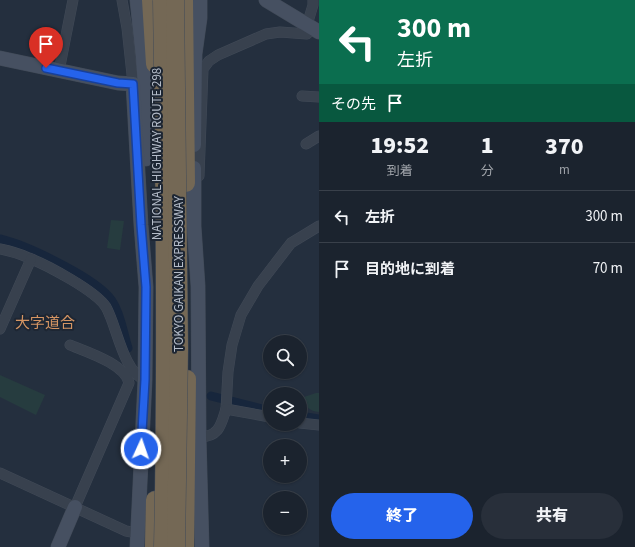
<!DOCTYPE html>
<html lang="ja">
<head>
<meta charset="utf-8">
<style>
	body { margin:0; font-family:"Source Sans 3","Noto Sans JP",sans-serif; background:#282f3a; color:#f1f3f6; height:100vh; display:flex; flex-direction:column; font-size:15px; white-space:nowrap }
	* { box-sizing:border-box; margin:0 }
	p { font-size:13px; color:#a0a4aa }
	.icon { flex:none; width:22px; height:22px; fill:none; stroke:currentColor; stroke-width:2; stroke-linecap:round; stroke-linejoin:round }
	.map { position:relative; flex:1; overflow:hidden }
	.sheet { display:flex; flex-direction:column; background:#1b232e; width:316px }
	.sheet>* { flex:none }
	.top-card { background:#0b6e4f; color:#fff; overflow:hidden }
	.controls { position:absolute; left:263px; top:335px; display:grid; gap:8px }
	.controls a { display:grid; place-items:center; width:44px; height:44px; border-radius:50%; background:#1b232e; box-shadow:0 1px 3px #0004,0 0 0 1px #39404a; font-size:20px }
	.pin { position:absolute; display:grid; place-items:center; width:34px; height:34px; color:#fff; margin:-41px -17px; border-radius:50% 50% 50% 0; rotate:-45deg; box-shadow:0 0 4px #0007 }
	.pin .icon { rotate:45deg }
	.me { position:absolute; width:44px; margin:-22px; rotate:3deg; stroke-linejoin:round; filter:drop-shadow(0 0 3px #0008) }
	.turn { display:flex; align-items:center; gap:14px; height:84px; padding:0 12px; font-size:18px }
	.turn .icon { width:52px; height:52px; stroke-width:2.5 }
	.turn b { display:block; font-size:28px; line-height:34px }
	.then { display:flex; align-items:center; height:38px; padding:0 12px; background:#0003; gap:8px; font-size:15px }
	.eta { display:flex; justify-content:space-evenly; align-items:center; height:68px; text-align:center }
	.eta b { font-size:24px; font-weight:800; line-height:28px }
	.cta { display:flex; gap:8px; margin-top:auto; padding:8px 12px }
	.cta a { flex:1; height:46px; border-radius:24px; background:#2563eb; color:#fff; font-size:16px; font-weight:800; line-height:46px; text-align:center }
	.cta a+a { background:#282f3a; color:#f1f3f6 }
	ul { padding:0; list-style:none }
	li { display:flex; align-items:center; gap:12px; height:52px; padding:0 12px; border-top:1px solid #39404a }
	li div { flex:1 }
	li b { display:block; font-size:15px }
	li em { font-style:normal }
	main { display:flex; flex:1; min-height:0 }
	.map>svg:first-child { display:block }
	.green { fill:#263c3f }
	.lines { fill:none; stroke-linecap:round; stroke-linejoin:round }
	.canal { stroke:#17263c; stroke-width:9 }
	.secondary-tunnel { stroke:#3a4453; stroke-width:14; stroke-dasharray:14 7; stroke-linecap:butt }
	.street-casing { stroke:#414a57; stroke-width:11 }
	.secondary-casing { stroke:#414a57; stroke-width:15 }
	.highway-casing { stroke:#434c59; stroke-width:19 }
	.street { stroke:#38414e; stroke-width:10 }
	.secondary { stroke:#465061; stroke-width:14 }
	.highway { stroke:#746855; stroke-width:18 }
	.highway-bridge-casing { stroke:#434c59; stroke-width:19; stroke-linecap:butt }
	.highway-bridge { stroke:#746855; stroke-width:18 }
	.route-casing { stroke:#184099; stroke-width:10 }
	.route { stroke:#2563eb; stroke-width:7 }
	.labels { text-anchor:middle; stroke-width:4; stroke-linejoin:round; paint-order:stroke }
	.street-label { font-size:13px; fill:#b4bcc9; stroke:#1d2633 }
	.quarter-label { font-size:15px; fill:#d59563; stroke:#1d2633 }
</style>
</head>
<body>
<main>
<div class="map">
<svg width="319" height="547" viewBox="0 0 319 547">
	<rect width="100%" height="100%" fill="#242f3e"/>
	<!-- green -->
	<g class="green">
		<polygon points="111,220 124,221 120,250 107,248"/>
		<polygon points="0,375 45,395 36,415 0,397"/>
		<path d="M316,393H319V412C310,411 304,407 304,397Z"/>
	</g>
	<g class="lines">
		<!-- canal -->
		<g class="canal">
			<path d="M0,239C26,245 98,279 112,301C121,314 123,333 128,348"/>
			<polyline points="211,396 270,411"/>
			<polyline points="300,416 319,419"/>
		</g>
		<!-- secondary-tunnel -->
		<polyline class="secondary-tunnel" points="151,442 174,439"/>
		<defs>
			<g id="street">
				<polyline points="122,0 127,28 133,84 138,84"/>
				<polyline points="307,25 313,5 313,0"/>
				<polyline points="59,71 73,0"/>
				<polyline points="302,96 319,97"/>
				<polyline points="306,144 319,136"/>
				<polyline points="199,176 203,69 209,61 218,55 266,34 280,32 307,34 312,28"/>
				<path d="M0,249C10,251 20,254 29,258C47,265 96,291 106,307C117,326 123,372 145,380"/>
				<polyline points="0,329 31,259"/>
				<path d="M70,345C87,352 125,364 129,383L75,507"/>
				<polyline points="226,409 228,372 232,345 241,315 258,286 291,243 319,226"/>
				<polyline points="300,423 319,425"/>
				<path d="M199,437C219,437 221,425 226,409L270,417"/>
				<polyline points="0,473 126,531 137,533"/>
			</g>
			<g id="secondary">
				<polyline points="137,0 143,57 146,101 146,159"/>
				<polyline points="266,0 319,32"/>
				<polyline points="0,58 118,83 133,84 141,225 146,287 145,380 137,547"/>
				<polyline points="194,145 195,54 200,18 200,0"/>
				<polyline points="194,168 194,226 198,286 199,437 202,547"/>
				<polyline points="58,547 75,507"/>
			</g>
			<g id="highway">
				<polyline points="151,0 155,64"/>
				<polyline points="184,0 186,183"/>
				<polyline points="154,547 155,500"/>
				<polyline points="185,547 187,379"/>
			</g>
		</defs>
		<!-- street casing -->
		<use href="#street" class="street-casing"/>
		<!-- secondary casing -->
		<use href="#secondary" class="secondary-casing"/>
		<!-- highway casing -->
		<use href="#highway" class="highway-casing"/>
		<!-- street -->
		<use href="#street" class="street"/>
		<!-- secondary -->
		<use href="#secondary" class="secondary"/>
		<!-- highway -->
		<use href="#highway" class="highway"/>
		<defs>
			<g id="highway-bridge">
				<path d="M162,0C165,182 167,365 163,547"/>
				<polyline points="175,0 179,348 176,547"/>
			</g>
		</defs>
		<!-- highway-bridge casing -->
		<use href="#highway-bridge" class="highway-bridge-casing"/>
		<!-- highway-bridge -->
		<use href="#highway-bridge" class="highway-bridge"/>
	</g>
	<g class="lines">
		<defs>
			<polyline id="route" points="46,68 118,83 133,84 141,225 146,287 145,380 141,449"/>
		</defs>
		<!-- route casing -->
		<use href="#route" class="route-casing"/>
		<!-- route -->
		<use href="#route" class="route"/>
	</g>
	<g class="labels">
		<!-- street labels -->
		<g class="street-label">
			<text transform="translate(156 154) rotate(-90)" y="5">NATIONAL HIGHWAY ROUTE 298</text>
			<text transform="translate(178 274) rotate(-90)" y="5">TOKYO GAIKAN EXPRESSWAY</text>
		</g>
		<!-- quarter labels -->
		<g class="quarter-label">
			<text x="45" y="328">大字道合</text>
		</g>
	</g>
</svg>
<div class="controls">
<a><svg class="icon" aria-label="search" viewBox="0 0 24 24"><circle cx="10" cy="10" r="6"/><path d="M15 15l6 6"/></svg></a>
<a><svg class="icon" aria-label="layers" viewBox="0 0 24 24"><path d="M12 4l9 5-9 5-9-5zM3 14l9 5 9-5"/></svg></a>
<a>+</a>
<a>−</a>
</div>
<div class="pin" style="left:46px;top:68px;background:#d93025"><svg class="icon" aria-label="arrive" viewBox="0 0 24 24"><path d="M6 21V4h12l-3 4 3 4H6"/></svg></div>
<svg class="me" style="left:141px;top:449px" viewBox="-20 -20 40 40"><circle r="17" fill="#2563eb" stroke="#fff" stroke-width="3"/><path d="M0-11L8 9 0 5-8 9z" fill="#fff"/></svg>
</div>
<section class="sheet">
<div class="top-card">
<div class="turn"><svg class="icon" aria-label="left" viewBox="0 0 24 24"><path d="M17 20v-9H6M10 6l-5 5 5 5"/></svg><div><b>300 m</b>左折</div></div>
<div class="then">その先<svg class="icon" aria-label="arrive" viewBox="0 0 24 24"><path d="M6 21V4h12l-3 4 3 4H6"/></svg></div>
</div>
<div class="eta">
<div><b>19:52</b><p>到着</p></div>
<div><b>1</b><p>分</p></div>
<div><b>370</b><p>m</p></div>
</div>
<ul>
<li><svg class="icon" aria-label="left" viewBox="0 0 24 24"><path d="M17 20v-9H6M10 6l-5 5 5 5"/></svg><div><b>左折</b></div><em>300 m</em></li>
<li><svg class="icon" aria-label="arrive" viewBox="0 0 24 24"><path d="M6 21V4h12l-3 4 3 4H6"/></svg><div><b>目的地に到着</b></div><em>70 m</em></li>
</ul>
<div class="cta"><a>終了</a><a>共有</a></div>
</section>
</main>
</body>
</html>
